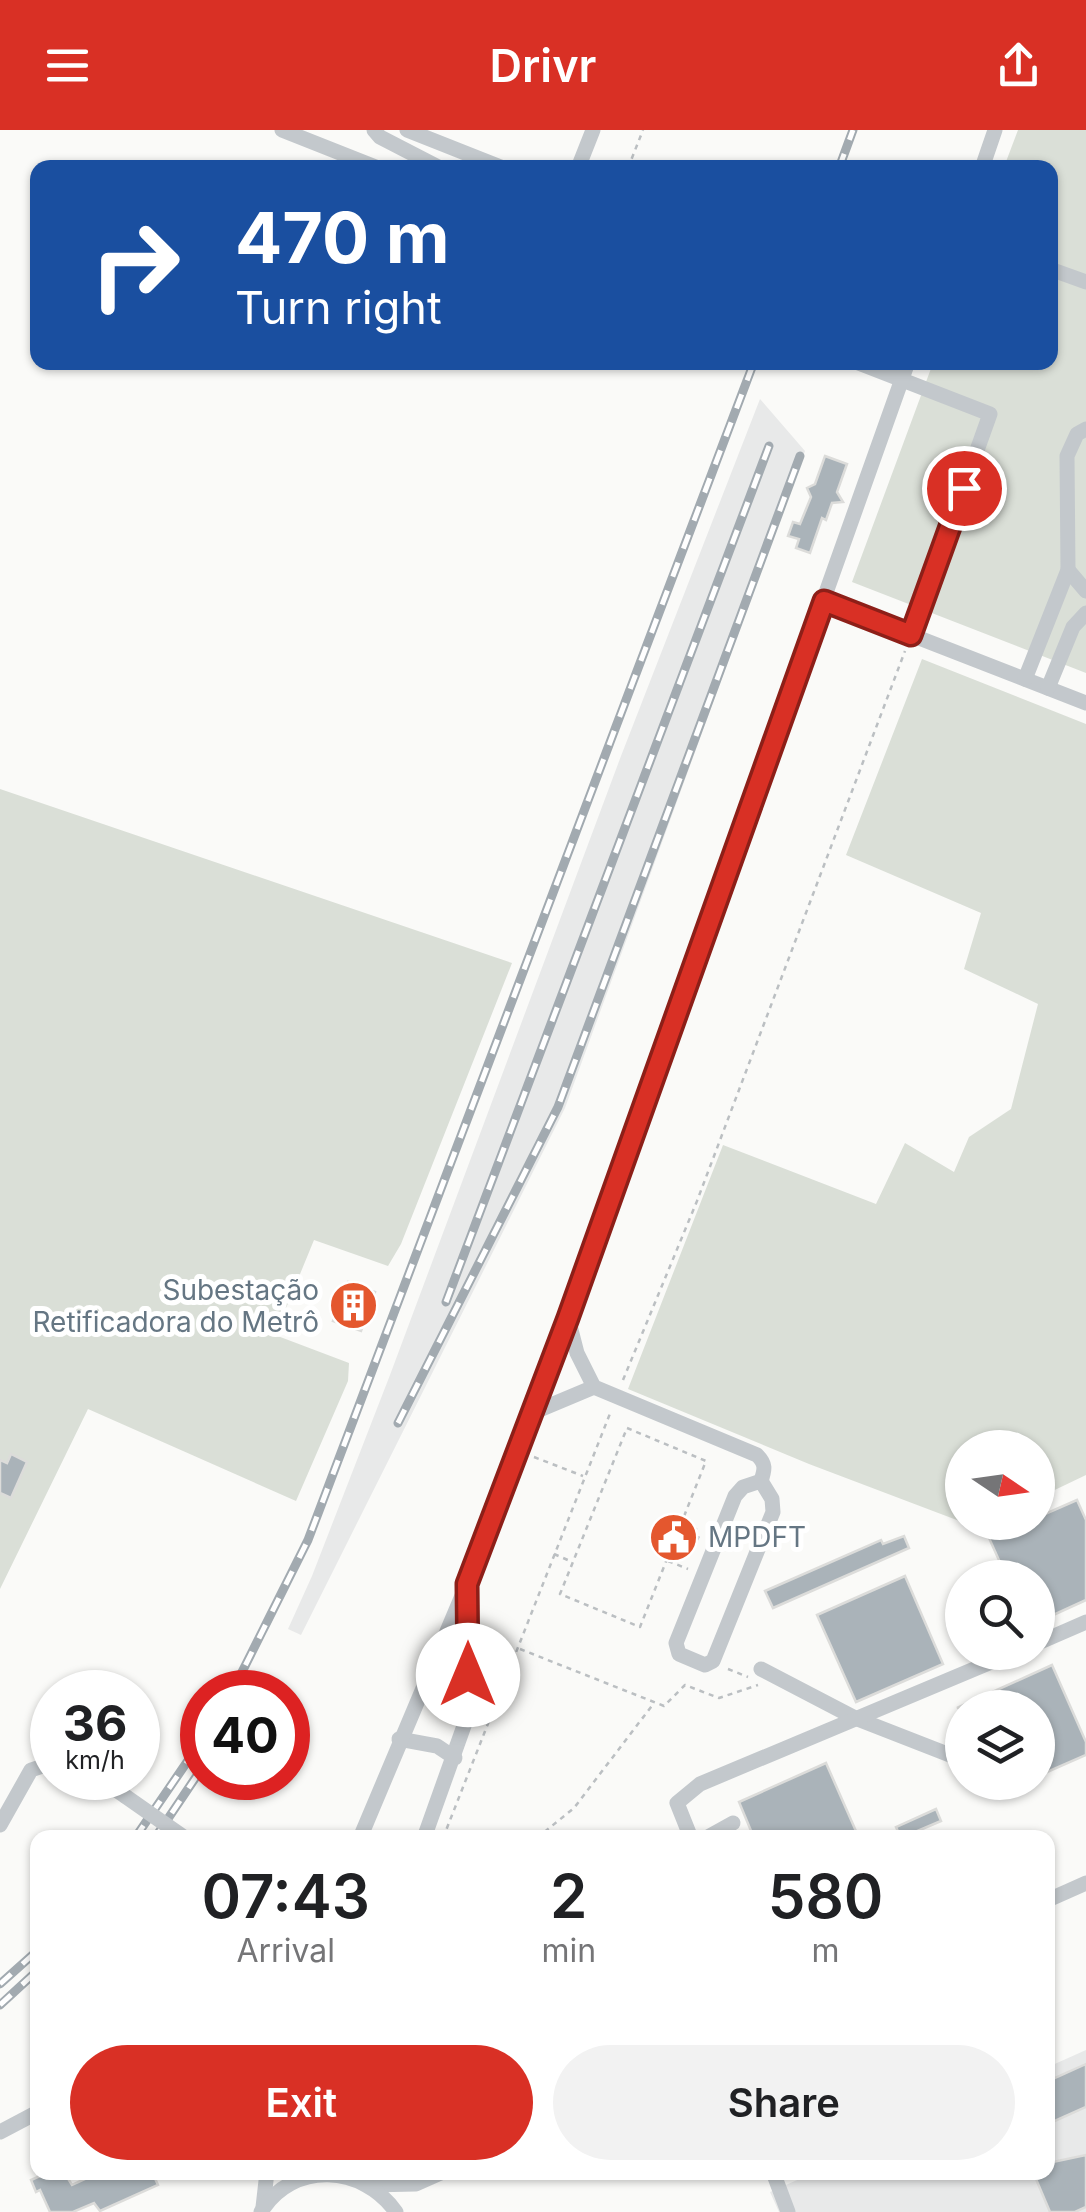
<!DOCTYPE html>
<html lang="en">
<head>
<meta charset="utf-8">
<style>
	body { margin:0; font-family:Inter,sans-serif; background:#f2f2f2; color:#202124; height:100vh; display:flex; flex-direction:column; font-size:38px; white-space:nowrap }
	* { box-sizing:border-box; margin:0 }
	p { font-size:32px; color:#757577 }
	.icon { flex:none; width:55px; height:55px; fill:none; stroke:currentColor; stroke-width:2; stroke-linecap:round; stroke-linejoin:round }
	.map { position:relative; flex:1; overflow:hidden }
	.panel { position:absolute; left:30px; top:1700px; width:1025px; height:350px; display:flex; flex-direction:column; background:#fff; border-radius:20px; box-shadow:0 2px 8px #0004 }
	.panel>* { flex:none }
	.top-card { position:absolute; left:30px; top:30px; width:1028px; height:210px; border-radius:20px; box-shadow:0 2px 8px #0004; background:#1a4fa0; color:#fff; overflow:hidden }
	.needle { width:65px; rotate:103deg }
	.fabs { position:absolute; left:945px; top:1300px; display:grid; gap:20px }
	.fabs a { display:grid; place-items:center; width:110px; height:110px; border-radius:50%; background:#fff; box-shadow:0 2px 8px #0004; font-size:50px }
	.speed { position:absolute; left:30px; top:1540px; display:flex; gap:20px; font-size:50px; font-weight:700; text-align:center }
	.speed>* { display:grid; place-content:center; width:130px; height:130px; border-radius:50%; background:#fff; box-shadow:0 2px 8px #0004; line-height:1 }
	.speed small { font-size:25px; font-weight:400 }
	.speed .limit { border:15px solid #d22; background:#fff; color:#111 }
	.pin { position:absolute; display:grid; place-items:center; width:85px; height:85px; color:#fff; margin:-42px; border:5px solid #fff; border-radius:50%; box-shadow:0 2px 10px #0007 }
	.me { position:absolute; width:110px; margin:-55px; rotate:0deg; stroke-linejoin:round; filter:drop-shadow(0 0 8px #0008) }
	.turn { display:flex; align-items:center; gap:35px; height:210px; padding:0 40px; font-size:45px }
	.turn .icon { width:130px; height:130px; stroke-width:2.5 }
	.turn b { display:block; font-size:70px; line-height:85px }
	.eta { display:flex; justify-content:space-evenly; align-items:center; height:170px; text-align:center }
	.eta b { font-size:60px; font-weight:600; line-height:70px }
	.button { display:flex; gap:20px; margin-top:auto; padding:20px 40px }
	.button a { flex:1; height:115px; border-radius:60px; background:#d93025; color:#fff; font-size:40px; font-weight:600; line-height:115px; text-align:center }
	.button a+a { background:#f2f2f2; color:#202124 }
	header { display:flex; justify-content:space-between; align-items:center; height:130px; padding:0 40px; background:#d93025; color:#fff; font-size:45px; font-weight:600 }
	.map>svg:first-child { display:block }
	.built { fill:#e8e9e9 }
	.green { fill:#dadfd7 }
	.building { fill:#aab3b9; stroke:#dcdcda; stroke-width:2.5 }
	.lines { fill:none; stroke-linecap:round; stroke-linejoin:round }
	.path { stroke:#bbbfc2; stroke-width:2.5; stroke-dasharray:5 5; stroke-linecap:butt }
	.minor { stroke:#c3c8cc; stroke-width:15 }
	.rail-casing { stroke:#a2aab0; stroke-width:9 }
	.rail { stroke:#fff; stroke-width:5; stroke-dasharray:15; stroke-linecap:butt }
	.minor-bridge { stroke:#c3c8cc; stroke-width:15 }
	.route-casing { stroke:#8d1f18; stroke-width:25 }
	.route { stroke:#d93025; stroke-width:18 }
	.labels { text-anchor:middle; stroke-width:10; stroke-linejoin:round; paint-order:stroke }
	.poi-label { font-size:28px; fill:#657683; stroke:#fff; text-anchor:end }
</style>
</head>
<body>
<header><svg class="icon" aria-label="menu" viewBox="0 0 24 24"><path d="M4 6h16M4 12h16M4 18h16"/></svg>Drivr<svg class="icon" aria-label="share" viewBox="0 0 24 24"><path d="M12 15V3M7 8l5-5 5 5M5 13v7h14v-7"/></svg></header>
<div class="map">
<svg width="1086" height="2082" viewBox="0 0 1086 2082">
	<rect width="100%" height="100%" fill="#fafaf8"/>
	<!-- built -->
	<g class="built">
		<polygon points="760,269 805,321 565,978 301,1505 288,1499 312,1446 390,1245 621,626"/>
		<polygon points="1086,1920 1086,2082 779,2082 770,2062 813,2043 1048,2042 1048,1937"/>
	</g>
	<!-- green -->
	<g class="green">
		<polygon points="1018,0 1086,0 1086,543 852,452 933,233 1050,232 1050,38 1004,37"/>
		<polygon points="922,529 1086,594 1086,1345 1038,1368 1038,1318 962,1318 962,1392 809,1334 628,1259 723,1015 876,1074 905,1013 954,1042 969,1007 1011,979 1038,874 964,839 981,783 846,725"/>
		<polygon points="0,659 512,833 401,1114 388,1136 314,1110 275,1205 349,1233 348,1251 296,1371 88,1279 0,1459"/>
	</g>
	<!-- building -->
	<g class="building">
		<polygon points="825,326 847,334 837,362 843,372 832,373 826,390 822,388 810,423 796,418 799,409 788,406 793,392 800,394 811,367 807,358 815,354"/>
		<polygon points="348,1152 375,1162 361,1201 333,1191"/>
		<polygon points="11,1324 27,1332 11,1368 0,1363 0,1330 7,1333"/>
		<polygon points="1077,1370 1086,1390 1086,1470 1038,1492 1038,1448 1007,1448 989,1408 1026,1392 1038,1392 1038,1387"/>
		<polygon points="904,1406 909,1418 773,1478 765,1461 881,1410 883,1414"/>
		<polygon points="905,1446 943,1534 856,1572 817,1485"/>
		<polygon points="1052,1535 1086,1612 1086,1625 1038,1646 1038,1578 957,1578"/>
		<polygon points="826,1633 859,1708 754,1708 739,1672"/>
		<polygon points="936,1679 941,1691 901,1708 896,1697"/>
		<polygon points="1086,1934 1086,1977 1048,1994 1048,1951"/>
		<polygon points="1086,2025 1086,2077 1075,2082 1050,2082 1033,2042 1048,2042 1048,2033"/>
		<polygon points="49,2042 71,2042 67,2047 72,2055 100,2042 152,2042 158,2055 100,2081 94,2073 73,2082 50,2082 40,2060 36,2062 31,2050"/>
	</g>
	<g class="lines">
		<!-- path -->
		<g class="path">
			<polyline points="628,38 643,0"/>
			<polyline points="623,1250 697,1071 905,521"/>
			<polygon points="627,1298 706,1331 640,1497 560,1464"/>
			<polyline points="534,1327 583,1346"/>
			<polyline points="683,1394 696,1399 688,1419 692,1420 701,1402"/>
			<polyline points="554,1424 570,1431"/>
			<polyline points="668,1431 688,1439"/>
			<polyline points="520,1519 664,1576 685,1555 719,1568 758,1555"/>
			<polyline points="728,1539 748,1547"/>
			<polyline points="443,1708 611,1281"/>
			<polyline points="537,1708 574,1678 654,1573"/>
		</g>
		<!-- minor -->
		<g class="minor">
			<polyline points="282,0 378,38"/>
			<polyline points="374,0 380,7 440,38"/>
			<polyline points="407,0 503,38"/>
			<polyline points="578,38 593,0"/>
			<polyline points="982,38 995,0"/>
			<polyline points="1050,139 1086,152"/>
			<polyline points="856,232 990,284 911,505"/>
			<polyline points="1068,440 1086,461"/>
			<polyline points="824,471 1086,573"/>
			<polyline points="1025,549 1068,440 1067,326 1077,304 1086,299"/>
			<polyline points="1048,558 1073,497 1086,483"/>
			<path d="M568,1188L577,1223L594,1257L757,1325C766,1334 765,1339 761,1351"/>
			<polyline points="532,1283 594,1257"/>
			<polygon points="761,1351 772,1369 773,1382 713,1531 705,1535 679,1524 676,1513 735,1366 743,1357"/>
			<polyline points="1038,1513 1086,1492"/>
			<polyline points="761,1539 855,1588 955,1627"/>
			<polyline points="399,1609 437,1616 455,1628"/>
			<polyline points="98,1648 125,1666"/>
			<polyline points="0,1695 31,1640 52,1633"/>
			<polyline points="360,1708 467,1454 568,1188 908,232"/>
			<polyline points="424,1708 465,1593 467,1463"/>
			<polyline points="691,1708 677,1673 700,1654 1015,1522"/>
			<polyline points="706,1708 733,1693"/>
			<polyline points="1048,1770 1086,1753"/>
			<polyline points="0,2002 38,1982"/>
			<polyline points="773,2042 788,2082"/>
			<polyline points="370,2055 416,2054 443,2042"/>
			<polyline points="263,2077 267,2042"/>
			<path d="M261,2082C293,2030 363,2035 396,2082"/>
		</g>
		<defs>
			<g id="rail">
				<polyline points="839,38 853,0"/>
				<polyline points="446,1172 769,316"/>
				<polyline points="398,1293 558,977 800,326"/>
				<polyline points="232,1562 308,1410 754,232"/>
				<polyline points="135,1708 202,1610"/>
				<polyline points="155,1708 202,1638"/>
				<polyline points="0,1854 38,1820"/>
				<polyline points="0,1875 38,1840"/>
			</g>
		</defs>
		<!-- rail casing -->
		<use href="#rail" class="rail-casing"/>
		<!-- rail -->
		<use href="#rail" class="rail"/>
		<!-- minor-bridge -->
		<polyline class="minor-bridge" points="125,1666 185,1708"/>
	</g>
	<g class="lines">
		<defs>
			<polyline id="route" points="468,1545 467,1454 568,1188 824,471 911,505 964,358"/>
		</defs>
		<!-- route casing -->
		<use href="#route" class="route-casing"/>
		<!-- route -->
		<use href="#route" class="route"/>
	</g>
	<!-- icons -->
	<defs>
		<symbol id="building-disc" viewBox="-11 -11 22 22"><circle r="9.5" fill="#e4572e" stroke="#fff"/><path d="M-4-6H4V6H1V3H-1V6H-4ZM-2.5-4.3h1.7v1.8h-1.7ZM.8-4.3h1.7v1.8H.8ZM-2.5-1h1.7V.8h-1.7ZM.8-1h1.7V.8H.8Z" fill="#fff"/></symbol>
		<symbol id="civic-disc" viewBox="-11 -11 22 22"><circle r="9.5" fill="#e4572e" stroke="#fff"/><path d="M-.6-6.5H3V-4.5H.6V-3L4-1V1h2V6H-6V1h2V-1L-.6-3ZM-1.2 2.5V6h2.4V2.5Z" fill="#fff"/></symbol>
	</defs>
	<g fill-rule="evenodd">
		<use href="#building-disc" x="326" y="1148" width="55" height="55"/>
		<use href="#civic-disc" x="646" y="1380" width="55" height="55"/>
	</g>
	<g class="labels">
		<!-- poi labels -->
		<g class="poi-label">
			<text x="319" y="1170">Subestação<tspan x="319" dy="32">Retificadora do Metrô</tspan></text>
			<text x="708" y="1417" text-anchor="start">MPDFT</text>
		</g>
	</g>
</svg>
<div class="fabs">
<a><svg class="needle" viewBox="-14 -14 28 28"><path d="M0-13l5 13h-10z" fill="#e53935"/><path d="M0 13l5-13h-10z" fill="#757577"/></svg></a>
<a><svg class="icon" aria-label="search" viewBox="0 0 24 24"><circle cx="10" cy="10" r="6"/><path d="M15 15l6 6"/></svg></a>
<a><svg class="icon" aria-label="layers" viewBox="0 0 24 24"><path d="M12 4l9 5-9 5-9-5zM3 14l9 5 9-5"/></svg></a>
</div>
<div class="speed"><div>36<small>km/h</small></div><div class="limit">40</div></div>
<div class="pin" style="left:964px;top:358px;background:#d93025"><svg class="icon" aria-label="arrive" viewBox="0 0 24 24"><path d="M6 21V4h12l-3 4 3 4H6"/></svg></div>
<svg class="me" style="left:468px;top:1545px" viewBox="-20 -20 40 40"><circle r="19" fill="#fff"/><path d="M0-13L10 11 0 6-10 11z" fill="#d93025"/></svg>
<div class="top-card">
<div class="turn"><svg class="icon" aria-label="right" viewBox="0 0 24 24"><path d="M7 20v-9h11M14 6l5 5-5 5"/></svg><div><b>470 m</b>Turn right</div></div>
</div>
<section class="panel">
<div class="eta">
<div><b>07:43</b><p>Arrival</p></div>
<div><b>2</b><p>min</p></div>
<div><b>580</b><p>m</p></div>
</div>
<div class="button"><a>Exit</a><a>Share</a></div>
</section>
</div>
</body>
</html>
